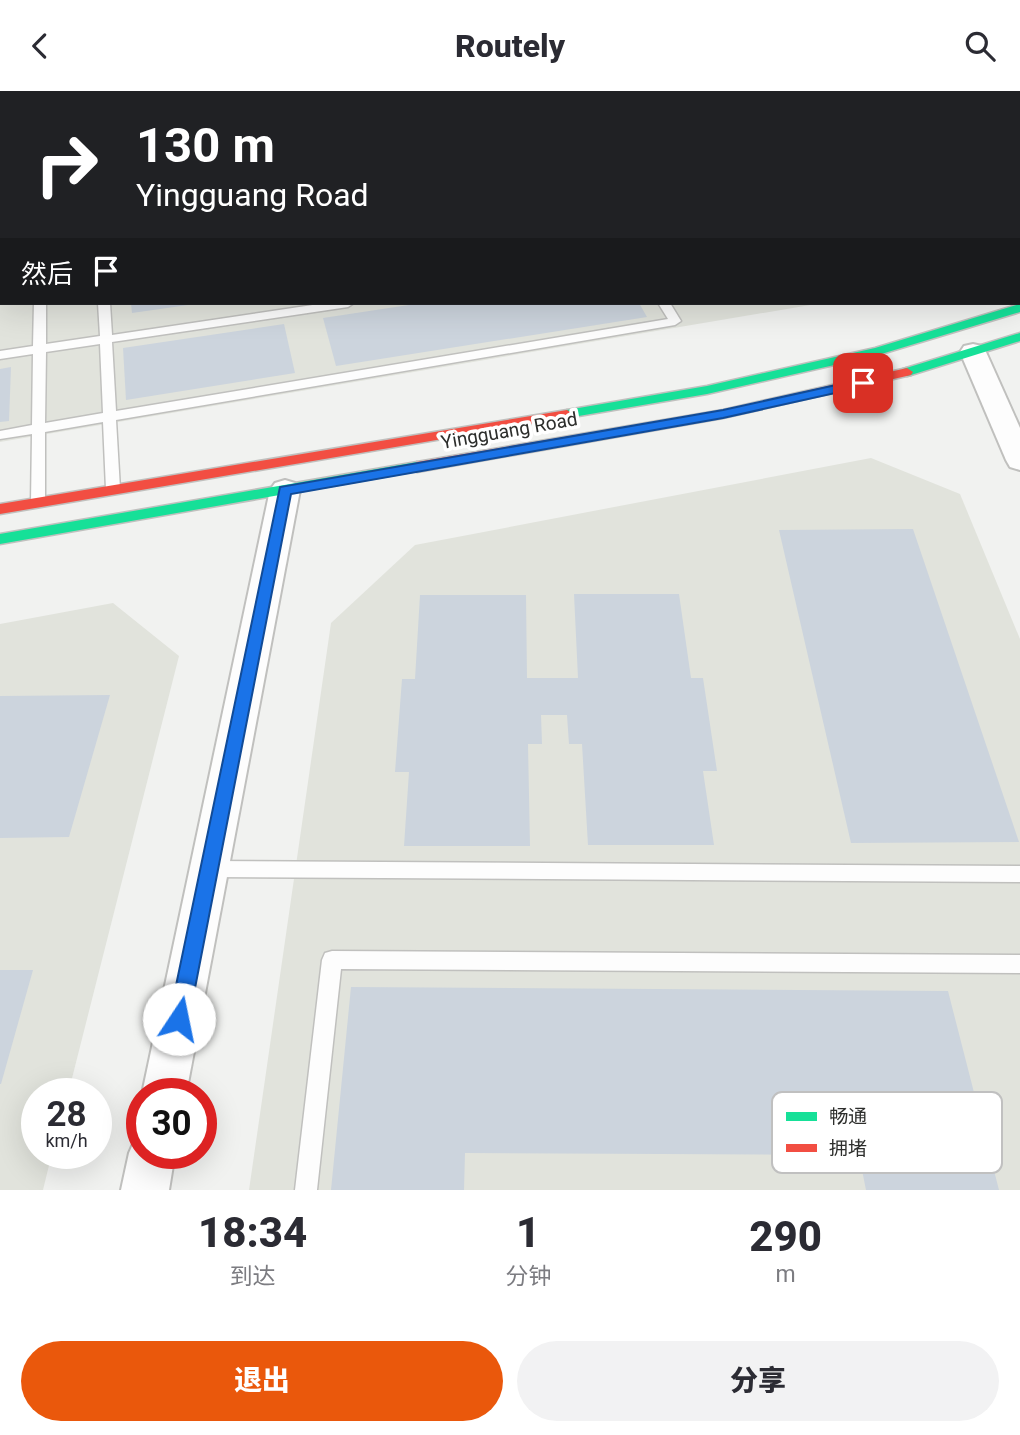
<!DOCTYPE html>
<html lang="zh">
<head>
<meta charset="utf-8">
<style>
	body { margin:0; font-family:Roboto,"Noto Sans SC",sans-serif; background:#f2f2f3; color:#2b2b33; height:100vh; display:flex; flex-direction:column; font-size:26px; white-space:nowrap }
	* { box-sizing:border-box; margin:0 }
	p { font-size:23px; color:#7c7c81 }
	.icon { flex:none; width:38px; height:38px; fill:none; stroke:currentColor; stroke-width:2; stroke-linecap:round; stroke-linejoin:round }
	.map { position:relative; height:1099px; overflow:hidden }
	.side { display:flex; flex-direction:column; background:#fff; flex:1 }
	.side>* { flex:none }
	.guide { position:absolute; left:0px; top:0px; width:1020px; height:214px; box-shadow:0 7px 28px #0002; background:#202124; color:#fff; overflow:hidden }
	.speed { position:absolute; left:21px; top:987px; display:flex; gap:14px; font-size:35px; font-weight:700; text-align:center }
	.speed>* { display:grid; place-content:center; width:91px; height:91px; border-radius:50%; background:#fff; box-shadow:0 7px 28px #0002; line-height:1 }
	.speed small { font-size:18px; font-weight:400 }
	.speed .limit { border:10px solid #d22; background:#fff; color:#111 }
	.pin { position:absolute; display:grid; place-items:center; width:60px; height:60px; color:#fff; margin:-30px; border-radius:14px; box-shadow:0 4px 10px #0006 }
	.me { position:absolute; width:77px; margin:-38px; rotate:11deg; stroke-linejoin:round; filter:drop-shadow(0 0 5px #0008) }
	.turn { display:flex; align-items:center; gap:24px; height:147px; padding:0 21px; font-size:32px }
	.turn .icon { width:91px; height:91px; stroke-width:2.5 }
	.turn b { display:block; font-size:49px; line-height:60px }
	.then { display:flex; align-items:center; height:66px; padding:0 21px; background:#0003; gap:14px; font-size:26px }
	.eta { display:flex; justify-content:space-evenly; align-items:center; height:119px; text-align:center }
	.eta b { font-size:42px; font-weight:800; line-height:49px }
	.button { display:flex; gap:14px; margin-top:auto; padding:14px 21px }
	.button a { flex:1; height:80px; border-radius:42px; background:#ea580c; color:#fff; font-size:28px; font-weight:800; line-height:80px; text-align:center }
	.button a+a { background:#f2f2f3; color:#2b2b33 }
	header { display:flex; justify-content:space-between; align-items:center; height:91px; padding:0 21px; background:#fff; font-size:32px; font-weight:800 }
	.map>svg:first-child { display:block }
	.built { fill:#e1e3dc }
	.building { fill:#ccd4dd }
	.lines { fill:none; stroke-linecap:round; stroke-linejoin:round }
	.lane-casing { stroke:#c0c0be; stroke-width:3 }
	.street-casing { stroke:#c0c0be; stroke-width:4 }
	.fast-casing { stroke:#c0c0be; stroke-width:3 }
	.jam-casing { stroke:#c0c0be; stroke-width:3 }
	.lane { fill:#fdfdfd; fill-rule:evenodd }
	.street { fill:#fdfdfd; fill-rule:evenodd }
	.fast { fill:#16e098; fill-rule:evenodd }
	.jam { fill:#f24e42; fill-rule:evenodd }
	.route { fill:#1a73e8; stroke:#114b97; stroke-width:2 }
	.labels { text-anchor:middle; stroke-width:7; stroke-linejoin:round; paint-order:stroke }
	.street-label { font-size:19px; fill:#2d2e2c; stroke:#fff }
	.key { fill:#fff; stroke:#c0c0c0; stroke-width:2 }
	.key-label { font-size:19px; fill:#2d2e2c }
</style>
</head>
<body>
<header><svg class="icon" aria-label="back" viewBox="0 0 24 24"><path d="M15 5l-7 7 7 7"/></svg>Routely<svg class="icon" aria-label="search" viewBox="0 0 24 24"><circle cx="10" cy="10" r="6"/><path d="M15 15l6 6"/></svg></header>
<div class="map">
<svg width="1020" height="1099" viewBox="0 0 1020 1099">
	<rect width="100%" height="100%" fill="#f1f2f0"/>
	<!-- built -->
	<g class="built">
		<polygon points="0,0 896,0 899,2 2,2 2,212 822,212 0,351"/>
		<polygon points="871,367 960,403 1020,548 1020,1099 249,1099 331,532 415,454"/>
		<polygon points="113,512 179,565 68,1003 37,1003 37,1062 52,1062 43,1099 0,1099 0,533"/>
	</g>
	<!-- building -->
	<g class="building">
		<polygon points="131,212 195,212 195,213 132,222"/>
		<polygon points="422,212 639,212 647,226 336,275 323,227"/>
		<polygon points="284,233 295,282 126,309 123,257"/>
		<polygon points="11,276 9,330 0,331 0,278"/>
		<polygon points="913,438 1019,751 851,752 779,439"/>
		<polygon points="574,503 679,503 691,587 703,587 717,680 703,680 714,754 588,754 582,653 569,653 567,624 541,624 542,653 528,653 530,755 404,755 409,681 395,681 402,588 415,588 420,504 526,504 527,587 578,587"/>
		<polygon points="110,604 69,746 0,747 0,605"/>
		<polygon points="0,879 33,879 1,993 0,993"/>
		<polygon points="351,896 948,900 999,1099 866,1099 859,1064 465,1062 464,1099 331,1099"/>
	</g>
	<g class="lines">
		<defs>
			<g id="lane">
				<rect x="204" y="0" width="10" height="2"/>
				<polygon points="387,0 409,0 386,2"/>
				<polygon points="412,0 422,0 422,2 413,2"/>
				<polygon points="519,0 530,0 531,2 521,2"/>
				<rect x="0" y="45" width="2" height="6"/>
				<path d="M34,212H46V253L100,245L98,212H110L112,244L326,212H354L348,216L112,251L116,320L668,228L658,212H670L681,230L675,234L116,329L120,398L113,403L106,398L103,331L45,341V411L38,416L31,411L32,343L0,348V340L32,334L33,263L0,268V260L33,255ZM100,253L103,322L45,332L46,261Z"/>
				<polygon points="209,770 1020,775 1020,791 209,786 202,784 200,778 202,772"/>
				<polygon points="332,860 1020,864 1020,882 341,878 317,1099 295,1099 322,869 325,862"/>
			</g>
			<g id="street">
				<polygon points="973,253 982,255 986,261 1020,337 1020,379 1010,376 1006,369 960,261 964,255"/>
				<polygon points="285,389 295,392 300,399 186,1003 142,1003 270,399 275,392"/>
				<polygon points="142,1043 142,1062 175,1062 169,1099 121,1099 129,1062 136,1046"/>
			</g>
			<g id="fast">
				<polygon points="1020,213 1020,221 878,264 707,303 567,327 560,323 567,319 707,295 875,257"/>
				<polygon points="1020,242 1020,250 911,284 907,285 901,281 903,278"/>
				<polygon points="417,371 424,376 422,379 0,453 0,443"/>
			</g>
			<g id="jam">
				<polygon points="907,277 913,281 911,284 723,327 417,381 410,376 417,371 723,319"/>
				<polygon points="567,319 574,323 572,326 0,423 0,413"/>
			</g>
		</defs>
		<!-- lane casing -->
		<use href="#lane" class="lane-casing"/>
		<!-- street casing -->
		<use href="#street" class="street-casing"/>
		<!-- fast casing -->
		<use href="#fast" class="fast-casing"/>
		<!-- jam casing -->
		<use href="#jam" class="jam-casing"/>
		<!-- lane -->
		<use href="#lane" class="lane"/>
		<!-- street -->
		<use href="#street" class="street"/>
		<!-- fast -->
		<use href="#fast" class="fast"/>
		<!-- jam -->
		<use href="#jam" class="jam"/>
	</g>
	<!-- route -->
	<polygon class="route" points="863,288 867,289 867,295 723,327 291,403 189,928 186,935 179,938 172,935 169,928 280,396 723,319"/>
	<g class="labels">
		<!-- street labels -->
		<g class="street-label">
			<text transform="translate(509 339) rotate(-10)" y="7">Yingguang Road</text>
		</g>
	</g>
	<!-- legend -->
	<rect x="772" y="1001" width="230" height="81" rx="10" class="key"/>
	<rect x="786" y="1021" width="31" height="9" fill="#16e098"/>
	<rect x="786" y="1053" width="31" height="8" fill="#f24e42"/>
	<g class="key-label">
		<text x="829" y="1032">畅通</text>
		<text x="829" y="1064">拥堵</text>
	</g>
</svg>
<div class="speed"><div>28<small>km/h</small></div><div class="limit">30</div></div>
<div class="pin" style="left:863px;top:292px;background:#d93025"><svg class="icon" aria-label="arrive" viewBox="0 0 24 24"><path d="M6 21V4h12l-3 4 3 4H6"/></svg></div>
<svg class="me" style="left:179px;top:928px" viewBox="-20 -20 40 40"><circle r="19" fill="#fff"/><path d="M0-13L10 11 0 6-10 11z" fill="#1a73e8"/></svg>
<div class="guide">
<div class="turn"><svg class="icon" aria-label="right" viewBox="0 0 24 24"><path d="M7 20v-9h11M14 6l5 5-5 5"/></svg><div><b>130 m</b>Yingguang Road</div></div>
<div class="then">然后<svg class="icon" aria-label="arrive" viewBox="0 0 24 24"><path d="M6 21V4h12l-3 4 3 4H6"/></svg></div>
</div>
</div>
<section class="side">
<div class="eta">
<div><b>18:34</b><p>到达</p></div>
<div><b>1</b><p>分钟</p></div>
<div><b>290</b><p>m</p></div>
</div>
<div class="button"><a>退出</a><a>分享</a></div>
</section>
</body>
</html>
